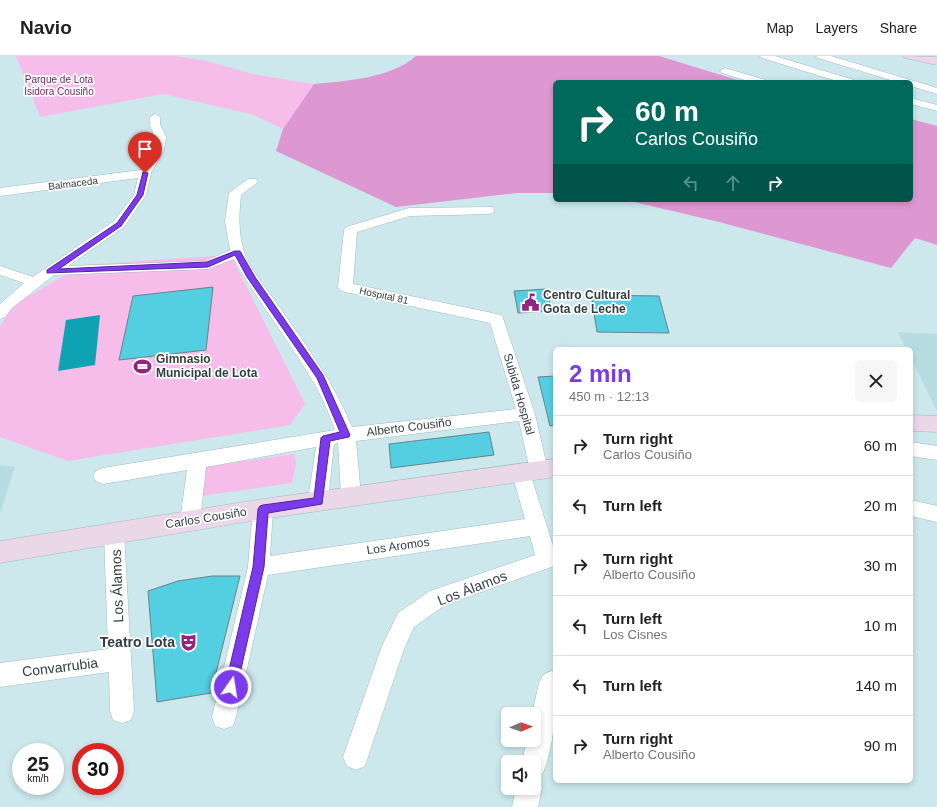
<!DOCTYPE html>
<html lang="en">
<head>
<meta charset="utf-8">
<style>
	body { margin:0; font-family:Helvetica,sans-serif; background:#f6f6f6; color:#202124; height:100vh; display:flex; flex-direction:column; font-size:15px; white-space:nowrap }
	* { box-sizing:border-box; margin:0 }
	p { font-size:13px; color:#757577 }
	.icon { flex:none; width:22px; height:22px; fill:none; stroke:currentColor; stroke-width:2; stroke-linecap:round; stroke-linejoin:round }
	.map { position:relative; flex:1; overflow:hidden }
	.details { position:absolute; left:553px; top:291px; width:360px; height:436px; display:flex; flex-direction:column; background:#fff; border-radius:6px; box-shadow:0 2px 6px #0003 }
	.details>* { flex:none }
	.top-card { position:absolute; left:553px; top:24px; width:360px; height:122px; border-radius:6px; box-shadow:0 2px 6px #0003; background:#00695c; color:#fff; overflow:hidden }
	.needle { width:26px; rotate:88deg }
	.tools { position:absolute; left:501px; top:651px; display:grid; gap:8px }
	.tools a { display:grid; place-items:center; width:40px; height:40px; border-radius:6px; background:#fff; box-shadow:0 2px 6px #0003; font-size:20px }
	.speed { position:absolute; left:12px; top:687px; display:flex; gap:8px; font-size:20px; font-weight:700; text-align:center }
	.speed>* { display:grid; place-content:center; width:52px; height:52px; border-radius:50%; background:#fff; box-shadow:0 2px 6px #0003; line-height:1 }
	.speed small { font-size:10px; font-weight:400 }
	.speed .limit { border:6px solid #d22; background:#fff; color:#111 }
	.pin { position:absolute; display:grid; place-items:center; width:34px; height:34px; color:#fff; margin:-41px -17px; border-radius:50% 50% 50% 0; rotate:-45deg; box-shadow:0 0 4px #0007 }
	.pin .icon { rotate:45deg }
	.me { position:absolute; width:44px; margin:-22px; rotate:13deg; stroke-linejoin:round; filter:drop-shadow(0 0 3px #0008) }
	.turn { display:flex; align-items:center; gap:14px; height:84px; padding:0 16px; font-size:18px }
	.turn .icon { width:52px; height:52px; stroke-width:2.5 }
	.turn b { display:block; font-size:28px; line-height:34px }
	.lanes { display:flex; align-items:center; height:38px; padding:0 16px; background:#0003; justify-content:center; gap:20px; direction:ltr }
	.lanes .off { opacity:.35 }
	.round { display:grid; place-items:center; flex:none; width:42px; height:42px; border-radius:6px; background:#f6f6f6 }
	.summary { display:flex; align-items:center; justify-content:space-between; height:68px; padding:0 16px }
	h1 { font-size:24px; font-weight:600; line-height:30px; color:#7c3aed }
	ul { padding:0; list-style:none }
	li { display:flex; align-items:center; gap:12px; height:60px; padding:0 16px; border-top:1px solid #e0e0e0 }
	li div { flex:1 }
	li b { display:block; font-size:15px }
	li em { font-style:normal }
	header { display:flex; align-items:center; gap:24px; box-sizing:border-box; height:56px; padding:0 20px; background:#fff; border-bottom:1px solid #e0e0e0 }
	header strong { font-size:19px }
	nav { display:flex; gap:22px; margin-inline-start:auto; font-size:14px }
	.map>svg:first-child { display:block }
	.built { fill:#b7dde3 }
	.green { fill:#f6bcea }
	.forest { fill:#de98d1 }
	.water { fill:#0ea2b4 }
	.building { fill:#54cfe1; stroke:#6a8387 }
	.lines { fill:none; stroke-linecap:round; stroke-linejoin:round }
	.street-casing { stroke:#a1bcc1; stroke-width:1 }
	.secondary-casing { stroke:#a1bcc1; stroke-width:1 }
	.street { fill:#fff; fill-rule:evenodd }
	.secondary { fill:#ead7e7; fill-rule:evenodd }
	.route { fill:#7c3aed; stroke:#51269a }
	.labels { text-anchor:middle; stroke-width:3.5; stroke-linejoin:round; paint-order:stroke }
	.far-park-label { font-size:10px; fill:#6f1f65; stroke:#fff }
	.far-street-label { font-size:10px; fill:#333e40; stroke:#fff }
	.poi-label { font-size:12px; font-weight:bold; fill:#333e40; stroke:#fff; text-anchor:start }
	.street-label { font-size:12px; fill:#333e40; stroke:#fff }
	.near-street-label { font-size:14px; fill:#333e40; stroke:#fff }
	.near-poi-label { font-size:14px; font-weight:bold; fill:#333e40; stroke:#fff; text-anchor:end }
</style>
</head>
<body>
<header>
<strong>Navio</strong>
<nav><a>Map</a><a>Layers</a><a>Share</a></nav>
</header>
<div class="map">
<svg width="937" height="751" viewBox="0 0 937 751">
	<rect width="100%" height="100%" fill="#cce8ed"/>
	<!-- built -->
	<g class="built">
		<polygon points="898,276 937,278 937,355 911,302 911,293 906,293"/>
		<polygon points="0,409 15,411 0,457"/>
	</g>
	<!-- green -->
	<g class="green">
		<polygon points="16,0 175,0 207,5 253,18 314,28 283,73 251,58 163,38 40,61"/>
		<polygon points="231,199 305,348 290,369 68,405 0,381 0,271 12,250 82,209"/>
		<polygon points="295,398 296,408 292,427 187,442 194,412"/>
	</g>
	<!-- forest -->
	<g class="forest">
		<path d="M416,0H659L744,26H555V137H517L396,151L276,95L283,73L314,28C347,25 391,22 416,0Z"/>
		<polygon points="911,63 937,70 937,189 915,182 891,212 719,166 626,144 911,144"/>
	</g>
	<!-- water -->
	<polygon class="water" points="100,259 95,309 58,315 66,264"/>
	<!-- building -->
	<g class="building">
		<polygon points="213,231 206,294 119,304 133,240"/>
		<polygon points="546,233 552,255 518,257 514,235"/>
		<polygon points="591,239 659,240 669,277 597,276"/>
		<polygon points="555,320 555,369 550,370 538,321"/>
		<polygon points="489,376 494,399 391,412 389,388"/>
		<polygon points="212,520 240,520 211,637 157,646 148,535 178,525"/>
	</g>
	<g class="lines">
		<defs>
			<g id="street">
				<polygon points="760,0 775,0 854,24 855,26 840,26 762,2"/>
				<polygon points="816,0 831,0 937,32 937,38 911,30 911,26 897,26 818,2"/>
				<polygon points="725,12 766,24 767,26 751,26 722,17 720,15"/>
				<polygon points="911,42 937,49 937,55 911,48"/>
				<path d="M155,58L160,61V68L166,81L164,94L151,117L146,139L124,171L68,210L206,205L230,194L225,165L229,137L248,123H256L258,126L241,139C239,157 238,177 244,196C250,214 269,236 280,252C307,291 334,327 352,371L516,353L490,267L345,236L340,234L338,231L344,174L346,171L409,152L493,151L494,154L493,157L488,158L410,160L357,176L353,228L502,259L535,358L548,415L546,420L539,422L532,420L530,415L519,365L356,385L361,440L358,446L351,448L344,446L341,440L338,387L334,388L328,445L325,451L318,453L311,451L308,445L316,391L206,411L200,465L197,471L190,473L183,471L180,465L187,414L103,428L96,425L93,420L96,415L103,412L335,374C329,357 322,340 312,324C288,282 257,245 234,203L208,213L54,219L12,252L5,261L0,263V248L24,227L0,219V210L33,221L114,165L134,139L138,122L0,140V132L141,114C146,104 155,94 154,82C154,74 148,71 150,61Z"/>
				<polygon points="911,386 937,390 937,404 911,400"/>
				<polygon points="521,409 528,412 530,417 555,496 554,510 445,549 414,571 404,593 365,710 356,714 347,710 343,701 382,590 398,557 430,535 535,499 530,480 268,519 236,661 233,670 224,673 215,670 212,661 248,511 253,453 256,447 263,445 270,447 273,453 270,500 525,463 512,417 514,412"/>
				<polygon points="911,444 937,450 937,466 911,460"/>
				<polygon points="114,468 121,471 124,477 134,655 131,664 122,667 113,664 110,655 109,616 0,631 0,607 108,593 104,477 107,471"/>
				<path d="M551,615L555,617C555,651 556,685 543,717L534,721V706H522L527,684H534V658H532L539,627L543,619Z"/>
				<polygon points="534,721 538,723 542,732 538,751 512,751 516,732 534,732"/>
			</g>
			<g id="secondary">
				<polygon points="903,0 937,1 937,9 905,2"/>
				<polygon points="911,359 937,360 937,376 911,375"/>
				<polygon points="555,403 555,421 263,463 0,507 0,485 263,443"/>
			</g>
		</defs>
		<!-- street casing -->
		<use href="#street" class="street-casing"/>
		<!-- secondary casing -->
		<use href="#secondary" class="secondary-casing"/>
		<!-- street -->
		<use href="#street" class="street"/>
		<!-- secondary -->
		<use href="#secondary" class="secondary"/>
	</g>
	<!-- route -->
	<polygon class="route" points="143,116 148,117 143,139 121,170 59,213 207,206 235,195 240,195 255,221 323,319 350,379 349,381 330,385 322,448 268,457 264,511 237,631 235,636 231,637 226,636 225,631 253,511 258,453 260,450 263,449 314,442 321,382 323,380 340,376 317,322 247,221 235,199 208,211 47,217 47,214 117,167 137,139"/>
	<!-- icons -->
	<defs>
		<symbol id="civic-bare" viewBox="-9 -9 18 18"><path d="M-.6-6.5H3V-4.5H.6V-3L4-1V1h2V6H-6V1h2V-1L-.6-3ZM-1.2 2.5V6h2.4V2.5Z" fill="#932485" stroke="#fff" stroke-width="2.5" paint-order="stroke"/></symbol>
		<symbol id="stadium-bare" viewBox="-9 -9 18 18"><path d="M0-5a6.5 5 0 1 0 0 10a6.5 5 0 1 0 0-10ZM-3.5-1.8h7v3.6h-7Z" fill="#932485" stroke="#fff" stroke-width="2.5" paint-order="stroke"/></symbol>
		<symbol id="theatre-bare" viewBox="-9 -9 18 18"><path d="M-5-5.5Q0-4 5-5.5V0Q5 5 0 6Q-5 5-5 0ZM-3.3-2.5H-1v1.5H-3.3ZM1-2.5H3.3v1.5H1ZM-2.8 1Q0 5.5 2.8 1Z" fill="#932485" stroke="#fff" stroke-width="2.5" paint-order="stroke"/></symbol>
	</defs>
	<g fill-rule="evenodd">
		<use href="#civic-bare" x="518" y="234" width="25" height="25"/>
		<use href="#stadium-bare" x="130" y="298" width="25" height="25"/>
		<use href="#theatre-bare" x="176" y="574" width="25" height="25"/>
	</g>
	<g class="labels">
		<!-- far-park labels -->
		<g class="far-park-label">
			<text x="59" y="27">Parque de Lota<tspan x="59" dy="12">Isidora Cousiño</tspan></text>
		</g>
		<!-- far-street labels -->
		<g class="far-street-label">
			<text transform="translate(73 127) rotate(-7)" y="4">Balmaceda</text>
			<text transform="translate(384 239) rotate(12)" y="4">Hospital 81</text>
		</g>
		<!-- poi labels -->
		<g class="poi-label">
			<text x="543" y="243">Centro Cultural<tspan x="543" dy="14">Gota de Leche</tspan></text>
			<text x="156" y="307">Gimnasio<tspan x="156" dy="14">Municipal de Lota</tspan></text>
		</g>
		<!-- street labels -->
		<g class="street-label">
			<text transform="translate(519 338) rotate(74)" y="4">Subida Hospital</text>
			<text transform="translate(409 371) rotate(-7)" y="4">Alberto Cousiño</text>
			<text transform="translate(206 462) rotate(-9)" y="4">Carlos Cousiño</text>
			<text transform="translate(398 490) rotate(-8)" y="4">Los Aromos</text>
		</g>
		<!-- near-street labels -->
		<g class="near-street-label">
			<text transform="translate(117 530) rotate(-92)" y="5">Los Álamos</text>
			<text transform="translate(472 532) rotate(-21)" y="5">Los Álamos</text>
			<text transform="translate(60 611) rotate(-7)" y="5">Convarrubia</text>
		</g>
		<!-- near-poi labels -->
		<g class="near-poi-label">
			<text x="175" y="591">Teatro Lota</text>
		</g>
	</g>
</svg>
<div class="tools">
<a><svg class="needle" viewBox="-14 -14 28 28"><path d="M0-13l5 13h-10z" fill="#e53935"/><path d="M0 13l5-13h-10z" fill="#757577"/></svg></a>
<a><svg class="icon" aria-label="sound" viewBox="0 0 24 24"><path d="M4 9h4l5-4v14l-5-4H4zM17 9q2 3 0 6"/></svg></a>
</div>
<div class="speed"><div>25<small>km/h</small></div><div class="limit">30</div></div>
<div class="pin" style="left:145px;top:117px;background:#d93025"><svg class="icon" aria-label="arrive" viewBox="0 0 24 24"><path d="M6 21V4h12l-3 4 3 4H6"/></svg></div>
<svg class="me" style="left:231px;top:631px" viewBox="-20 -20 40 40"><circle r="17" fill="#7c3aed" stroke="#fff" stroke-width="3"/><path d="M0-11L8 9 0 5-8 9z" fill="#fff"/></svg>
<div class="top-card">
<div class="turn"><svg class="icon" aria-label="right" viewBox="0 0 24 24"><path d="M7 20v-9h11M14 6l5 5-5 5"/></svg><div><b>60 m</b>Carlos Cousiño</div></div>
<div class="lanes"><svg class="icon off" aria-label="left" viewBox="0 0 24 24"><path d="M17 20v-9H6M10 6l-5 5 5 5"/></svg><svg class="icon off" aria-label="ahead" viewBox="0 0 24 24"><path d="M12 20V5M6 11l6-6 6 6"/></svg><svg class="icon" aria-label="right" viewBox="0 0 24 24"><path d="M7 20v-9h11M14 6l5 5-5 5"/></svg></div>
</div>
<section class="details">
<div class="summary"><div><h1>2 min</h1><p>450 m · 12:13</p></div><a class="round"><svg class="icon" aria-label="close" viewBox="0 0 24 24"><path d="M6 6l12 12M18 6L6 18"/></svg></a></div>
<ul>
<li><svg class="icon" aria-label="right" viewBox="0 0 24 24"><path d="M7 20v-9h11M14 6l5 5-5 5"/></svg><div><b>Turn right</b><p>Carlos Cousiño</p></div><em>60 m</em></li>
<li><svg class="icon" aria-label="left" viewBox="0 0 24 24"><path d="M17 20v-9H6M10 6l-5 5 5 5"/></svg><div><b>Turn left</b></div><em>20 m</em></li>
<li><svg class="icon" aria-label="right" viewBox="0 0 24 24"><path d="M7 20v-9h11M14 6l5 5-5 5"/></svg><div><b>Turn right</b><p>Alberto Cousiño</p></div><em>30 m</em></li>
<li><svg class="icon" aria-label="left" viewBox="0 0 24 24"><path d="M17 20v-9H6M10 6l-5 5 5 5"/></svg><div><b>Turn left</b><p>Los Cisnes</p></div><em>10 m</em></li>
<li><svg class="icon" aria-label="left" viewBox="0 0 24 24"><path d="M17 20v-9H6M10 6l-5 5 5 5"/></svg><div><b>Turn left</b></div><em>140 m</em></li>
<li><svg class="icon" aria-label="right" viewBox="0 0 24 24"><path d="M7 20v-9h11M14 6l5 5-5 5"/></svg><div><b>Turn right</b><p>Alberto Cousiño</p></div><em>90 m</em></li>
</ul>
</section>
</div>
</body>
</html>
